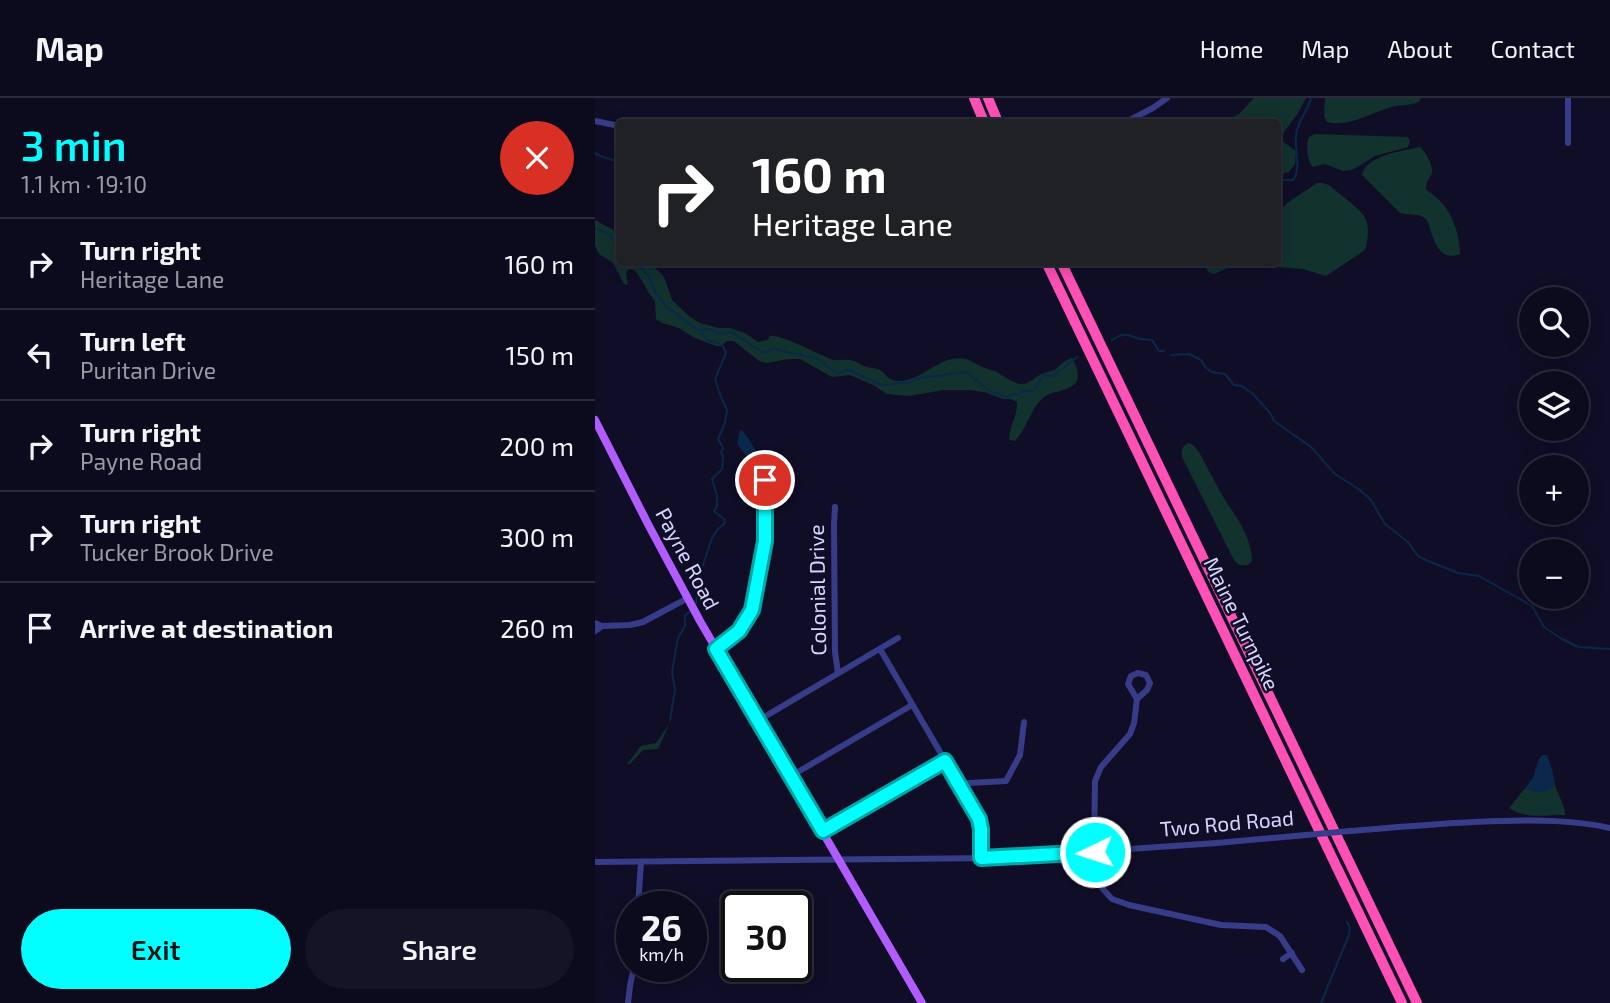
<!DOCTYPE html>
<html lang="en">
<head>
<meta charset="utf-8">
<style>
	body { margin:0; font-family:"Exo 2",sans-serif; background:#151326; color:#f1f3f6; height:100vh; display:flex; flex-direction:column; font-size:26px; white-space:nowrap }
	* { box-sizing:border-box; margin:0 }
	p { font-size:23px; color:#9a9aa4 }
	.icon { flex:none; width:38px; height:38px; fill:none; stroke:currentColor; stroke-width:2; stroke-linecap:round; stroke-linejoin:round }
	.map { position:relative; flex:1; overflow:hidden }
	.sheet { display:flex; flex-direction:column; background:#0c0a1d; width:595px }
	.sheet>* { flex:none }
	.banner { position:absolute; left:21px; top:21px; width:665px; height:147px; border-radius:7px; box-shadow:0 4px 18px #0003,0 0 0 2px #2c2b3b; background:#202124; color:#fff; overflow:hidden }
	.fabs { position:absolute; left:924px; top:189px; display:grid; gap:14px }
	.fabs a { display:grid; place-items:center; width:70px; height:70px; border-radius:50%; background:#0c0a1d; box-shadow:0 4px 18px #0003,0 0 0 2px #2c2b3b; font-size:35px }
	.speed { position:absolute; left:21px; top:793px; display:flex; gap:14px; font-size:35px; font-weight:700; text-align:center }
	.speed>* { display:grid; place-content:center; width:91px; height:91px; border-radius:50%; background:#0c0a1d; box-shadow:0 4px 18px #0003,0 0 0 2px #2c2b3b; line-height:1 }
	.speed small { font-size:18px; font-weight:400 }
	.speed .limit { border:4px solid #111; border-radius:10px; background:#fff; color:#111 }
	.pin { position:absolute; display:grid; place-items:center; width:60px; height:60px; color:#fff; margin:-30px; border:4px solid #fff; border-radius:50%; box-shadow:0 2px 7px #0007 }
	.me { position:absolute; width:77px; margin:-38px; rotate:266deg; stroke-linejoin:round; filter:drop-shadow(0 0 5px #0008) }
	.turn { display:flex; align-items:center; gap:24px; height:147px; padding:0 21px; font-size:32px }
	.turn .icon { width:91px; height:91px; stroke-width:2.5 }
	.turn b { display:block; font-size:49px; line-height:60px }
	.round { display:grid; place-items:center; flex:none; width:74px; height:74px; border-radius:37px; background:#151326 }
	.headline { display:flex; align-items:center; justify-content:space-between; height:119px; padding:0 21px }
	h1 { font-size:42px; font-weight:600; line-height:52px; color:#01ffff }
	.cta { display:flex; gap:14px; margin-top:auto; padding:14px 21px }
	.cta a { flex:1; height:80px; border-radius:42px; background:#01ffff; color:#111; font-size:28px; font-weight:600; line-height:80px; text-align:center }
	.cta a+a { background:#151326; color:#f1f3f6 }
	ul { padding:0; list-style:none }
	li { display:flex; align-items:center; gap:21px; height:91px; padding:0 21px; border-top:2px solid #2c2b3b }
	li div { flex:1 }
	li b { display:block; font-size:26px }
	li em { font-style:normal }
	header { display:flex; align-items:center; gap:42px; box-sizing:border-box; height:98px; padding:0 35px; background:#0c0a1d; border-bottom:2px solid #2c2b3b }
	header strong { font-size:33px }
	nav { display:flex; gap:38px; margin-inline-start:auto; font-size:24px }
	main { display:flex; flex:1; min-height:0 }
	.map>svg:first-child { display:block }
	.green { fill:#11322d }
	.water { fill:#0a284b }
	.lines { fill:none; stroke-linecap:round; stroke-linejoin:round }
	.stream { stroke:#0a284b; stroke-width:2 }
	.minor { stroke:#373c88; stroke-width:6 }
	.major { stroke:#b15cff; stroke-width:8 }
	.highway { stroke:#ff50b6; stroke-width:10 }
	.minor-bridge { stroke:#373c88; stroke-width:6 }
	.route-casing { stroke:#01a6a6; stroke-width:18 }
	.route { stroke:#01ffff; stroke-width:12 }
	.labels { text-anchor:middle; stroke-width:5; stroke-linejoin:round; paint-order:stroke }
	.street-label { font-size:21px; fill:#d5d5ff; stroke:#100e27 }
</style>
</head>
<body>
<header>
<strong>Map</strong>
<nav><a>Home</a><a>Map</a><a>About</a><a>Contact</a></nav>
</header>
<main>
<section class="sheet">
<div class="headline"><div><h1>3 min</h1><p>1.1 km · 19:10</p></div><a class="round" style="background:#d93025;color:#fff"><svg class="icon" aria-label="close" viewBox="0 0 24 24"><path d="M6 6l12 12M18 6L6 18"/></svg></a></div>
<ul>
<li><svg class="icon" aria-label="right" viewBox="0 0 24 24"><path d="M7 20v-9h11M14 6l5 5-5 5"/></svg><div><b>Turn right</b><p>Heritage Lane</p></div><em>160 m</em></li>
<li><svg class="icon" aria-label="left" viewBox="0 0 24 24"><path d="M17 20v-9H6M10 6l-5 5 5 5"/></svg><div><b>Turn left</b><p>Puritan Drive</p></div><em>150 m</em></li>
<li><svg class="icon" aria-label="right" viewBox="0 0 24 24"><path d="M7 20v-9h11M14 6l5 5-5 5"/></svg><div><b>Turn right</b><p>Payne Road</p></div><em>200 m</em></li>
<li><svg class="icon" aria-label="right" viewBox="0 0 24 24"><path d="M7 20v-9h11M14 6l5 5-5 5"/></svg><div><b>Turn right</b><p>Tucker Brook Drive</p></div><em>300 m</em></li>
<li><svg class="icon" aria-label="arrive" viewBox="0 0 24 24"><path d="M6 21V4h12l-3 4 3 4H6"/></svg><div><b>Arrive at destination</b></div><em>260 m</em></li>
</ul>
<div class="cta"><a>Exit</a><a>Share</a></div>
</section>
<div class="map">
<svg width="1015" height="905" viewBox="0 0 1015 905">
	<rect width="100%" height="100%" fill="#100e27"/>
	<!-- green -->
	<g class="green">
		<polygon points="659,0 711,0 703,15 685,40 687,43 701,53 700,66 694,74 683,77 682,24 628,24 644,16"/>
		<path d="M730,0H826L824,4C815,8 806,6 797,9C776,14 755,30 732,24L729,18Z"/>
		<path d="M720,36L813,39L815,44L813,49L780,58L759,71L755,72L748,73L730,66L717,69C713,61 710,48 714,39Z"/>
		<path d="M825,49C830,53 839,68 837,75C834,82 831,83 831,91C836,96 841,98 845,103C858,116 865,138 865,156C842,165 838,138 832,122C824,114 815,118 805,115L767,77C771,57 808,53 825,49Z"/>
		<path d="M722,85H727L734,87C743,95 763,109 769,118C775,126 773,143 770,152L731,178L708,171L670,168L668,165L682,164L683,115L692,105Z"/>
		<path d="M0,122L24,135V164L54,165L67,176L70,181L77,202L95,219L105,225L124,230H135L150,235L163,244L173,242L175,238C185,236 221,255 233,260C241,264 247,261 254,262C260,262 264,266 269,268C274,270 280,270 285,272C290,275 292,280 297,282C319,288 337,265 357,261C373,258 379,266 392,271C395,272 399,272 402,274C409,278 417,285 426,286C436,286 440,278 449,275C451,274 457,273 459,272C466,268 469,262 477,260C480,266 485,274 482,282C479,293 457,292 448,300C435,311 432,331 420,343L414,342C414,329 423,317 422,304L416,301H408L389,294L373,292H349L314,298L292,296L278,287L255,277L237,279L205,261H193L172,265L164,263L139,243H132L126,248H121L98,239L84,230L67,225L61,221L60,203C53,196 44,175 39,172C37,171 35,172 33,171L31,176L33,187L29,186L18,165L4,156L0,147Z"/>
		<path d="M609,165L664,164V165L661,168L644,165L619,176C613,175 611,171 609,165Z"/>
		<path d="M594,345L599,348L604,354C613,370 621,387 630,402C642,420 657,440 657,463L653,467H644L639,462L587,359C586,353 587,347 594,345Z"/>
		<polygon points="75,622 73,629 63,651 48,652 35,666 32,666 46,648 61,645 73,628"/>
		<path d="M960,686C962,695 971,710 970,717C951,716 931,722 914,710L930,690C941,695 951,696 960,686Z"/>
	</g>
	<!-- water -->
	<g class="water">
		<path d="M145,332L148,333L162,354V358C153,364 146,351 142,345Z"/>
		<path d="M947,657H952L957,671L960,686C951,696 942,696 930,690L938,680L943,663Z"/>
	</g>
	<g class="lines">
		<!-- stream -->
		<g class="stream">
			<path d="M0,55C8,60 16,61 24,64"/>
			<path d="M682,84L686,82H698C708,68 697,47 702,32C705,20 713,12 716,0"/>
			<polyline points="682,95 682,97"/>
			<polyline points="0,130 13,136 24,147"/>
			<path d="M40,164L53,177L61,196L72,209L103,232L115,231L126,236L137,234L168,255L179,250C185,252 191,254 196,255C204,257 212,257 220,260C230,263 234,273 244,275L251,272L256,273L288,288L304,285H312L326,280L343,278L365,274L372,275L395,293L412,299L419,296H425C429,291 431,292 437,293L440,291L448,278H458L482,259"/>
			<polyline points="435,164 441,165"/>
			<path d="M517,242C531,233 531,237 545,241C549,242 553,241 557,242L564,253H569"/>
			<polyline points="576,257 594,256 606,262 610,269 617,274 630,276 639,287 647,288 657,295 675,315 679,323 716,349 740,376 765,392 776,402 790,426 813,444 823,458 833,463 863,475 884,478 925,501 937,508 949,529 967,541 983,549 1015,551"/>
			<polyline points="101,506 104,479 117,440 122,432 129,426 130,422 119,413 122,408 122,398 117,381 127,371 128,358 126,355 128,350 123,341 130,325 132,312 124,294 120,281 131,255 127,246 112,242 106,233"/>
			<polyline points="75,622 80,592 77,574 83,540 90,528 90,518 95,513"/>
			<polyline points="726,905 754,837 755,830 752,824"/>
		</g>
		<!-- minor -->
		<g class="minor">
			<polyline points="973,0 973,45"/>
			<polyline points="0,23 24,28"/>
			<polyline points="531,24 558,10 572,0"/>
			<polyline points="170,382 186,382"/>
			<polyline points="240,409 239,426 240,554 243,575"/>
			<polyline points="0,525 7,528 0,533"/>
			<polyline points="7,528 35,527 48,524 93,500"/>
			<polyline points="121,550 140,536 147,529 154,517 158,505 170,444 169,369"/>
			<polyline points="285,551 383,719 386,731 386,760"/>
			<polygon points="543,575 551,577 555,585 552,592 542,601 533,586 536,578"/>
			<polyline points="542,601 539,625 535,636 506,669 500,683 499,750 507,790 517,801 534,807 626,827 671,829 685,838 707,872"/>
			<polyline points="164,622 303,540"/>
			<polyline points="196,678 317,607"/>
			<polyline points="366,688 374,685 411,683 425,657 429,624"/>
			<polyline points="228,733 350,663"/>
			<path d="M755,733C805,729 856,724 907,723C943,722 979,722 1015,730"/>
			<polyline points="0,764 403,760 622,745 711,737"/>
			<polyline points="43,808 46,764"/>
			<polyline points="688,861 697,855"/>
			<polyline points="33,905 35,888 39,868"/>
		</g>
		<!-- major -->
		<polyline class="major" points="0,322 54,428 105,523 327,905"/>
		<!-- highway -->
		<g class="highway">
			<polyline points="379,0 389,24"/>
			<polyline points="393,0 403,24"/>
			<polyline points="451,164 807,905"/>
			<polyline points="466,164 822,905"/>
		</g>
		<!-- minor-bridge -->
		<polyline class="minor-bridge" points="711,737 755,733"/>
	</g>
	<g class="lines">
		<defs>
			<polyline id="route" points="170,382 170,443 157,512 144,533 121,551 228,733 350,663 384,721 386,731 386,760 500,754"/>
		</defs>
		<!-- route casing -->
		<use href="#route" class="route-casing"/>
		<!-- route -->
		<use href="#route" class="route"/>
	</g>
	<g class="labels">
		<!-- street labels -->
		<g class="street-label">
			<text transform="translate(92 461) rotate(62)" y="7">Payne Road</text>
			<text transform="translate(223 492) rotate(-91)" y="7">Colonial Drive</text>
			<text transform="translate(646 526) rotate(64)" y="7">Maine Turnpike</text>
			<text transform="translate(632 726) rotate(-5)" y="7">Two Rod Road</text>
		</g>
	</g>
</svg>
<div class="fabs">
<a><svg class="icon" aria-label="search" viewBox="0 0 24 24"><circle cx="10" cy="10" r="6"/><path d="M15 15l6 6"/></svg></a>
<a><svg class="icon" aria-label="layers" viewBox="0 0 24 24"><path d="M12 4l9 5-9 5-9-5zM3 14l9 5 9-5"/></svg></a>
<a>+</a>
<a>−</a>
</div>
<div class="speed"><div>26<small>km/h</small></div><div class="limit">30</div></div>
<div class="pin" style="left:170px;top:382px;background:#d93025"><svg class="icon" aria-label="arrive" viewBox="0 0 24 24"><path d="M6 21V4h12l-3 4 3 4H6"/></svg></div>
<svg class="me" style="left:500px;top:754px" viewBox="-20 -20 40 40"><circle r="17" fill="#01ffff" stroke="#fff" stroke-width="3"/><path d="M0-11L8 9 0 5-8 9z" fill="#fff"/></svg>
<div class="banner">
<div class="turn"><svg class="icon" aria-label="right" viewBox="0 0 24 24"><path d="M7 20v-9h11M14 6l5 5-5 5"/></svg><div><b>160 m</b>Heritage Lane</div></div>
</div>
</div>
</main>
</body>
</html>
